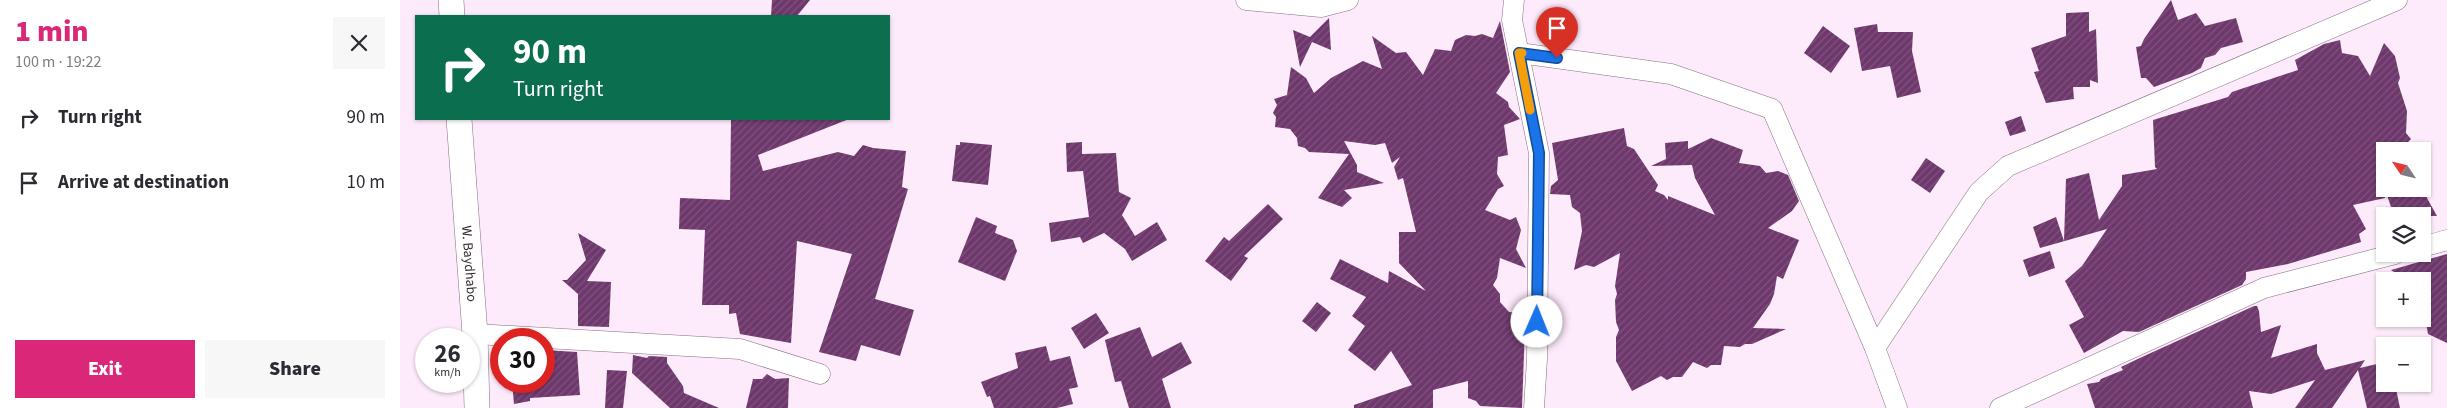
<!DOCTYPE html>
<html lang="en">
<head>
<meta charset="utf-8">
<style>
	body { margin:0; font-family:"Source Sans 3",sans-serif; background:#f7f7f7; color:#2b2b33; height:100vh; display:flex; flex-direction:column; font-size:19px; white-space:nowrap }
	* { box-sizing:border-box; margin:0 }
	p { font-size:16px; color:#7c7c81 }
	.icon { flex:none; width:28px; height:28px; fill:none; stroke:currentColor; stroke-width:2; stroke-linecap:round; stroke-linejoin:round }
	.map { position:relative; flex:1; overflow:hidden }
	.panel { display:flex; flex-direction:column; background:#fff; width:400px }
	.panel>* { flex:none }
	.guide { position:absolute; left:15px; top:15px; width:475px; height:105px; border-radius:0px; box-shadow:0 1px 4px #0004; background:#0b6e4f; color:#fff; overflow:hidden }
	.needle { width:32px; rotate:305deg }
	.controls { position:absolute; left:1976px; top:142px; display:grid; gap:10px }
	.controls a { display:grid; place-items:center; width:55px; height:55px; border-radius:0px; background:#fff; box-shadow:0 1px 4px #0004; font-size:25px }
	.speed { position:absolute; left:15px; top:328px; display:flex; gap:10px; font-size:25px; font-weight:700; text-align:center }
	.speed>* { display:grid; place-content:center; width:65px; height:65px; border-radius:50%; background:#fff; box-shadow:0 1px 4px #0004; line-height:1 }
	.speed small { font-size:12px; font-weight:400 }
	.speed .limit { border:8px solid #d22; background:#fff; color:#111 }
	.pin { position:absolute; display:grid; place-items:center; width:42px; height:42px; color:#fff; margin:-51px -21px; border-radius:50% 50% 50% 0; rotate:-45deg; box-shadow:0 0 5px #0007 }
	.pin .icon { rotate:45deg }
	.me { position:absolute; width:55px; margin:-28px; rotate:1deg; stroke-linejoin:round; filter:drop-shadow(0 0 4px #0008) }
	.turn { display:flex; align-items:center; gap:18px; height:105px; padding:0 15px; font-size:22px }
	.turn .icon { width:65px; height:65px; stroke-width:2.5 }
	.turn b { display:block; font-size:35px; line-height:42px }
	.round { display:grid; place-items:center; flex:none; width:52px; height:52px; border-radius:0px; background:#f7f7f7 }
	.summary { display:flex; align-items:center; justify-content:space-between; height:85px; padding:0 15px }
	h1 { font-size:30px; font-weight:800; line-height:38px; color:#db2777 }
	.action { display:flex; gap:10px; margin-top:auto; padding:10px 15px }
	.action a { flex:1; height:58px; border-radius:0px; background:#db2777; color:#fff; font-size:20px; font-weight:800; line-height:58px; text-align:center }
	.action a+a { background:#f7f7f7; color:#2b2b33 }
	ul { padding:0; list-style:none }
	li { display:flex; align-items:center; gap:15px; height:65px; padding:0 15px }
	li div { flex:1 }
	li b { display:block; font-size:19px }
	li em { font-style:normal }
	main { display:flex; flex:1; min-height:0 }
	.map>svg:first-child { display:block }
	.building { fill:url(#building-hatch) }
	.lines { fill:none; stroke-linecap:round; stroke-linejoin:round }
	.minor-casing { stroke:#847082; stroke-width:21 }
	.major-casing { stroke:#847082; stroke-width:26 }
	.minor { stroke:#fff; stroke-width:20 }
	.major { stroke:#fff; stroke-width:25 }
	.route-casing { stroke:#114b97; stroke-width:12 }
	.route { stroke:#1a73e8; stroke-width:9 }
	.slow { stroke:#f59e0b; stroke-width:9 }
	.labels { text-anchor:middle; stroke-width:5; stroke-linejoin:round; paint-order:stroke }
	.street-label { font-size:14px; fill:#302830; stroke:#fefefe }
</style>
</head>
<body>
<main>
<section class="panel">
<div class="summary"><div><h1>1 min</h1><p>100 m · 19:22</p></div><a class="round"><svg class="icon" aria-label="close" viewBox="0 0 24 24"><path d="M6 6l12 12M18 6L6 18"/></svg></a></div>
<ul>
<li><svg class="icon" aria-label="right" viewBox="0 0 24 24"><path d="M7 20v-9h11M14 6l5 5-5 5"/></svg><div><b>Turn right</b></div><em>90 m</em></li>
<li><svg class="icon" aria-label="arrive" viewBox="0 0 24 24"><path d="M6 21V4h12l-3 4 3 4H6"/></svg><div><b>Arrive at destination</b></div><em>10 m</em></li>
</ul>
<div class="action"><a>Exit</a><a>Share</a></div>
</section>
<div class="map">
<svg width="2047" height="408" viewBox="0 0 2047 408">
	<defs>
		<pattern id="building-hatch" width="6" height="6" patternUnits="userSpaceOnUse" patternTransform="scale(1.25)"><rect width="6" height="6" fill="#6e386c"/><path d="M-1 1l2-2M0 6l6-6M5 7l2-2" fill="none" stroke="#7f537d"/></pattern>
	</defs>
	<rect width="100%" height="100%" fill="#fdeafb"/>
	<!-- building -->
	<g class="building">
		<polygon points="372,0 410,0 397,16 371,16"/>
		<polygon points="1771,0 1778,20 1796,13 1805,26 1836,18 1843,42 1821,48 1815,55 1805,58 1801,68 1792,73 1754,87 1746,78 1741,78 1736,47 1741,46 1744,39"/>
		<polygon points="1689,12 1689,32 1696,29 1698,83 1690,80 1690,87 1673,87 1674,99 1646,103 1634,72 1639,71 1631,48 1666,36 1666,13"/>
		<polygon points="929,18 931,50 912,42 900,67 893,30 910,37"/>
		<polygon points="1100,21 1110,72 1096,93 1108,102 1109,107 1120,119 1104,125 1108,155 1098,157 1097,174 1104,186 1098,189 1085,210 1110,220 1116,217 1121,230 1116,249 1126,268 1100,258 1097,278 1093,285 1100,294 1100,302 1109,312 1119,313 1118,327 1125,327 1122,408 1080,406 1076,401 1068,398 1068,381 1033,390 1033,408 954,408 954,405 1012,385 991,351 975,371 948,350 965,326 952,316 966,297 930,279 940,259 988,283 989,271 1026,291 999,263 999,232 1016,232 1003,178 998,180 994,167 1000,157 992,163 985,143 975,145 944,141 957,165 957,172 984,183 944,190 952,198 942,207 918,198 949,154 909,152 905,148 898,146 897,138 890,129 875,127 876,117 873,113 877,105 874,99 887,95 891,67 906,78 914,93 931,78 963,61 982,69 972,36 996,53 1006,52 1023,75 1035,49 1051,51 1055,40 1066,35 1075,36 1082,34 1093,38"/>
		<polygon points="1477,24 1478,32 1513,32 1512,51 1521,92 1497,98 1490,66 1462,71 1454,28"/>
		<polygon points="1423,26 1450,46 1431,73 1404,53"/>
		<polygon points="1940,40 1942,53 1958,56 1970,76 1984,43 1995,56 2000,78 1998,83 2007,111 2006,133 2011,139 1999,151 1985,151 1985,198 1953,205 1966,229 1959,234 1961,242 1888,264 1846,272 1846,279 1842,285 1739,332 1723,331 1684,353 1669,325 1684,317 1665,281 1682,266 1707,229 1640,248 1633,227 1656,217 1664,241 1666,179 1689,173 1699,220 1722,186 1722,175 1757,169 1755,167 1753,120 1828,97 1832,92 1898,70 1895,60 1924,44"/>
		<polygon points="1621,116 1626,131 1610,136 1605,122"/>
		<polygon points="331,119 449,119 358,155 363,171 438,152 454,156 463,145 473,148 506,151 502,187 508,189 475,299 514,310 500,356 461,345 456,361 419,352 452,254 397,241 391,343 340,334 336,313 329,314 329,305 302,305 305,230 279,229 280,198 330,200"/>
		<polygon points="1224,128 1227,146 1234,149 1258,185 1255,191 1264,195 1268,200 1268,196 1315,215 1295,178 1292,165 1251,166 1266,159 1265,143 1288,141 1288,149 1311,138 1343,150 1339,163 1360,166 1366,173 1378,171 1388,175 1399,201 1392,211 1368,228 1399,240 1383,279 1377,276 1374,294 1370,304 1353,328 1386,329 1352,344 1345,344 1340,347 1324,346 1321,365 1311,365 1307,368 1293,362 1282,377 1273,377 1267,380 1261,376 1232,391 1216,361 1216,337 1219,330 1216,322 1215,300 1217,294 1215,286 1220,253 1194,267 1186,265 1174,270 1182,231 1180,213 1172,207 1170,195 1150,194 1151,186 1158,180 1152,143"/>
		<polygon points="560,142 592,145 588,185 552,181 556,145 560,145"/>
		<polygon points="682,142 682,154 716,153 719,192 731,198 722,215 735,236 757,222 767,240 732,261 725,249 704,233 683,243 680,237 651,242 649,223 689,217 683,171 667,172 666,143"/>
		<polygon points="1526,158 1545,171 1530,193 1511,180"/>
		<polygon points="1985,189 2022,189 2037,216 1994,216"/>
		<polygon points="868,204 883,219 844,256 848,258 831,281 805,261 824,237 829,241"/>
		<polygon points="576,217 597,226 595,233 613,240 617,251 605,281 558,262"/>
		<polygon points="178,233 206,250 187,281 211,282 209,327 178,326 178,294 162,280 167,280 186,260"/>
		<polygon points="1650,251 1655,268 1629,277 1623,260"/>
		<polygon points="2047,254 2047,343 2028,334 2022,300 2022,281 2007,281 1991,270"/>
		<polygon points="917,302 931,313 916,332 902,321"/>
		<polygon points="1854,306 1857,306 1859,311 1861,332 1881,325 1871,358 1917,344 1917,353 1925,370 1965,360 1960,368 1985,362 1985,384 1995,384 2000,408 1967,408 1958,370 1932,408 1895,408 1915,380 1871,394 1849,391 1853,408 1695,408 1687,384 1699,382 1701,379 1723,370 1721,367 1742,357"/>
		<polygon points="696,313 709,333 684,349 671,328"/>
		<polygon points="740,327 752,357 781,342 792,363 762,379 771,408 729,408 721,381 715,382 705,340"/>
		<polygon points="646,346 650,361 670,356 678,387 669,389 673,404 657,408 594,408 590,396 587,397 581,382 618,368 615,353"/>
		<polygon points="144,350 177,352 180,395 130,398 130,401 114,404 112,381 144,381"/>
		<polygon points="233,355 247,358 249,356 267,357 267,363 283,386 284,393 319,408 270,408 232,373"/>
		<polygon points="207,370 227,371 223,408 205,408"/>
		<polygon points="367,374 375,379 389,378 388,408 346,408 353,379 362,379"/>
	</g>
	<g class="lines">
		<defs>
			<g id="minor">
				<polyline points="846,0 921,7 948,0"/>
				<polyline points="1114,0 1112,20 1139,153 1137,359 1134,408"/>
				<polyline points="1119,53 1271,74 1372,109 1475,348 1497,408"/>
				<polyline points="2022,247 2047,240"/>
				<polyline points="75,334 340,349 420,374"/>
				<polyline points="1475,348 1579,192 1608,166 1997,0"/>
				<polyline points="1600,408 1864,288 1995,254"/>
			</g>
			<g id="major">
				<polyline points="51,0 52,16"/>
				<path id="s1" d="M59,119L75,334L77,408"/>
			</g>
		</defs>
		<!-- minor casing -->
		<use href="#minor" class="minor-casing"/>
		<!-- major casing -->
		<use href="#major" class="major-casing"/>
		<!-- minor -->
		<use href="#minor" class="minor"/>
		<!-- major -->
		<use href="#major" class="major"/>
	</g>
	<g class="lines">
		<defs>
			<polyline id="route" points="1137,322 1139,153 1119,53 1157,58"/>
		</defs>
		<!-- route casing -->
		<use href="#route" class="route-casing"/>
		<!-- route -->
		<use href="#route" class="route"/>
		<!-- slow -->
		<polyline class="slow" points="1122,53 1119,53 1130,110"/>
	</g>
	<g class="labels">
		<!-- street labels -->
		<g class="street-label">
			<text dy="5" stroke="none"><textPath href="#s1" startOffset="145">W. Baydhabo</textPath></text>
		</g>
	</g>
</svg>
<div class="controls">
<a><svg class="needle" viewBox="-14 -14 28 28"><path d="M0-13l5 13h-10z" fill="#e53935"/><path d="M0 13l5-13h-10z" fill="#7c7c81"/></svg></a>
<a><svg class="icon" aria-label="layers" viewBox="0 0 24 24"><path d="M12 4l9 5-9 5-9-5zM3 14l9 5 9-5"/></svg></a>
<a>+</a>
<a>−</a>
</div>
<div class="speed"><div>26<small>km/h</small></div><div class="limit">30</div></div>
<div class="pin" style="left:1157px;top:58px;background:#d93025"><svg class="icon" aria-label="arrive" viewBox="0 0 24 24"><path d="M6 21V4h12l-3 4 3 4H6"/></svg></div>
<svg class="me" style="left:1137px;top:322px" viewBox="-20 -20 40 40"><circle r="19" fill="#fff"/><path d="M0-13L10 11 0 6-10 11z" fill="#1a73e8"/></svg>
<div class="guide">
<div class="turn"><svg class="icon" aria-label="right" viewBox="0 0 24 24"><path d="M7 20v-9h11M14 6l5 5-5 5"/></svg><div><b>90 m</b>Turn right</div></div>
</div>
</div>
</main>
</body>
</html>
